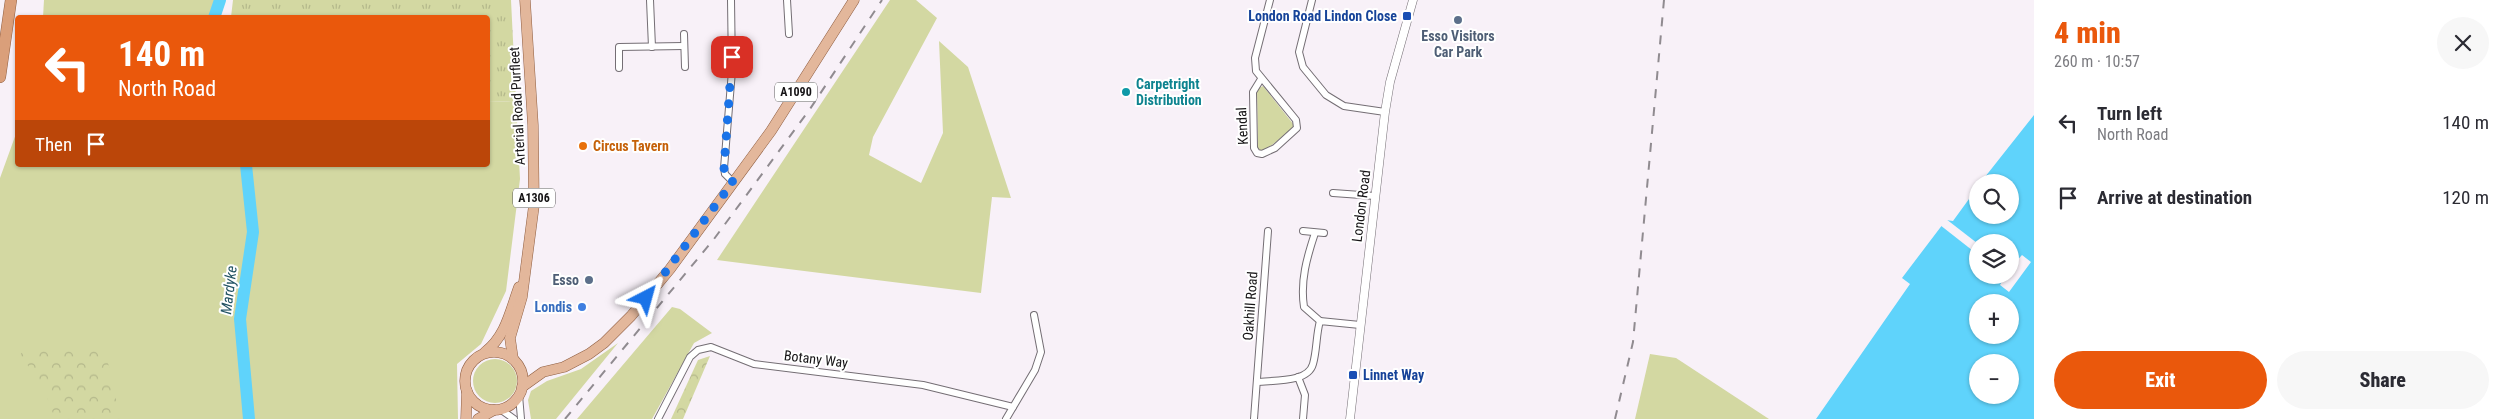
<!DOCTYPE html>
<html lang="en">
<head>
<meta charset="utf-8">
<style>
	body { margin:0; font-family:"Roboto Condensed",sans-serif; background:#f7f7f7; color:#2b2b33; height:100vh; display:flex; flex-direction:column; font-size:19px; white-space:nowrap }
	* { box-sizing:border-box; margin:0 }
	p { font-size:16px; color:#7c7c81 }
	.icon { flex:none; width:28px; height:28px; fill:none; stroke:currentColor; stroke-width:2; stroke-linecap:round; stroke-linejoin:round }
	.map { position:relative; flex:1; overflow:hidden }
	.panel { display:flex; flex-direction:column; background:#fff; width:475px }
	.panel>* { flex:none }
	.banner { position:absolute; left:15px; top:15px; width:475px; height:152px; border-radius:5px; box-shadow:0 1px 4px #0004; background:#ea580c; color:#fff; overflow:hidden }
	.buttons { position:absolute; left:1969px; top:174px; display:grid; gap:10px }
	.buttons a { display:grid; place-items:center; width:50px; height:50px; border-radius:50%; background:#fff; box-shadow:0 1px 4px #0004; font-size:25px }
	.pin { position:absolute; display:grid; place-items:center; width:42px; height:42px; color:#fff; margin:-21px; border-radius:10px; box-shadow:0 2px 8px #0006 }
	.me { position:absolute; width:55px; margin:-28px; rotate:39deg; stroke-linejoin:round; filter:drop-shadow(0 0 4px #0008) }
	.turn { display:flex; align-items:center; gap:18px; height:105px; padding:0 20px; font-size:22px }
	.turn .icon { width:65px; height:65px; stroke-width:2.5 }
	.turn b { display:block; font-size:35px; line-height:42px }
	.then { display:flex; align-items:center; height:48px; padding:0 20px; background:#0003; gap:10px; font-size:19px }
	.round { display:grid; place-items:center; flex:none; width:52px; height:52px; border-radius:26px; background:#f7f7f7 }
	.overview { display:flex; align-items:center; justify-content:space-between; height:85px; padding:0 20px }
	h1 { font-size:30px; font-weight:800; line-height:38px; color:#ea580c }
	.action { display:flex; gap:10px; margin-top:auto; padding:10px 20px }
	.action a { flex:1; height:58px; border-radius:30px; background:#ea580c; color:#fff; font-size:20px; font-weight:800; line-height:58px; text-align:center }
	.action a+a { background:#f7f7f7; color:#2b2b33 }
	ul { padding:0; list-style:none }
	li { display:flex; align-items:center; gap:15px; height:75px; padding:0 20px }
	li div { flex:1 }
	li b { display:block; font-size:19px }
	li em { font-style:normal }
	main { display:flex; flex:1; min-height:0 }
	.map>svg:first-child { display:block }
	.grass { fill:#d3d8a2 }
	.forest { fill:url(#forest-crowns) }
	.park { fill:url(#park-tufts) }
	.water { fill:#5fd3fb; fill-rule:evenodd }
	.pier { fill:#f8f1f8 }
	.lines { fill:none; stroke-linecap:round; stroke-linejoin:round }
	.river { stroke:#5fd3fb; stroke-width:12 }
	.minor-casing { stroke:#746e74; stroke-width:8 }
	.tertiary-casing { stroke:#746e74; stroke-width:9 }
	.primary-casing { stroke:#8f5e41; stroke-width:11 }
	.trunk-casing { stroke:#8f5e41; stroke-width:12 }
	.minor { stroke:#fff; stroke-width:6 }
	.tertiary { stroke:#fff; stroke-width:8 }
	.primary { stroke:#e3b79b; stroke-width:10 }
	.trunk { stroke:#da9f7a; stroke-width:11 }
	.rail { stroke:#908b90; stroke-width:2; stroke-dasharray:9 9; stroke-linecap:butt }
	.route { stroke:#1a73e8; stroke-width:9; stroke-dasharray:0 16.2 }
	.transit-dot { fill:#1a4fb4; stroke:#fff; stroke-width:2 }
	.service-dot { fill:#5c6f8a; stroke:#fff; stroke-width:2 }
	.culture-dot { fill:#0f9aa8; stroke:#fff; stroke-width:2 }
	.food-dot { fill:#e8710a; stroke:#fff; stroke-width:2 }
	.shop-dot { fill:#3f7fe0; stroke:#fff; stroke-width:2 }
	.labels { text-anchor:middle; stroke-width:4; stroke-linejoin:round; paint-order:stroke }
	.shield { fill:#fff; stroke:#5b5a5b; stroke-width:1 }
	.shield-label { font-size:12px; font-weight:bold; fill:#151315 }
	.transit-label { font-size:14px; font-weight:bold; fill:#164399; stroke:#fff; text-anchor:end }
	.service-label { font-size:14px; font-weight:bold; fill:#4e5e75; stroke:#fff }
	.culture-label { font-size:14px; font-weight:bold; fill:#0d838f; stroke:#fff; text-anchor:start }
	.street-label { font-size:14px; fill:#151315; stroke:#fff }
	.food-label { font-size:14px; font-weight:bold; fill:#c56008; stroke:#fff; text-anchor:start }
	.shop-label { font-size:14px; font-weight:bold; fill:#366cbe; stroke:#fff; text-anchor:end }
	.water-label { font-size:15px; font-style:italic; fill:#225363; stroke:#fff }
</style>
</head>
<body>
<main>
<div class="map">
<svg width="2034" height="419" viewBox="0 0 2034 419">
	<defs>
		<pattern id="forest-crowns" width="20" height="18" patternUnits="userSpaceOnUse" patternTransform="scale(1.25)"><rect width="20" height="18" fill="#d3d8a2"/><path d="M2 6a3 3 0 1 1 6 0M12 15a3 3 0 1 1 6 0" fill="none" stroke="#b4b88b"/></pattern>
		<pattern id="park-tufts" width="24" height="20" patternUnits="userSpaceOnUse" patternTransform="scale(1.25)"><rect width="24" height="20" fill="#d3d8a2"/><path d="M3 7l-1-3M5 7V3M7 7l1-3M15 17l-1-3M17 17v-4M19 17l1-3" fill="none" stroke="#b4b88b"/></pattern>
	</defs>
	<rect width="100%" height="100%" fill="#f8f1f8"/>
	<!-- grass -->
	<g class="grass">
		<polygon points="44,0 215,0 210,17 43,17"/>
		<polygon points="890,0 916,0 937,18 873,137 869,155 921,183 943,133 939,41 968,67 1011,198 992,197 981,293 717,260"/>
		<polygon points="1263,86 1294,125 1292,129 1263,152 1258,149 1257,89"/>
		<polygon points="516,101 520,179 506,291 481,344 457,364 458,419 0,419 0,178 17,131 18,165 488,165 488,102"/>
		<polygon points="672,307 680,309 712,333 694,343 652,419 577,419"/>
		<polygon points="618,343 556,419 531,419 528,400 531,391 547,381 581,369"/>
		<polygon points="1650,354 1676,358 1769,419 1635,419"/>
		<circle cx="495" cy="381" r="22"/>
	</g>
	<!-- forest -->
	<g class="forest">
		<polygon points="50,346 102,349 109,366 111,385 123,419 55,419 43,386 20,355 25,348"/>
		<polygon points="710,356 683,419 671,419 698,360"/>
	</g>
	<!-- park -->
	<polygon class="park" points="233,0 511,0 516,101 488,102 488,18 231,17"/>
	<!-- water -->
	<path class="water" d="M2034,115V419H1816L1910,284L1902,278L1946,220L1953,221L1977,188L1978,215H2010V182H1981ZM1978,242H2010V275H1978ZM1978,302H2010V335H1978ZM1978,362H2010V395H1978Z"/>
	<!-- pier -->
	<g class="pier">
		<polygon points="1946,219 1977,243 1977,254 1940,225"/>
		<polygon points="2022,255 2031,262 2009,292 2000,285 2005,275 2010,275 2010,268"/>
	</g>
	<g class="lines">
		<!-- river -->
		<g class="river">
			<polyline points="214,18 220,0"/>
			<polyline points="246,165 253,232 240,319 249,419"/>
		</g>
		<defs>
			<g id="minor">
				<polyline points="650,0 652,47"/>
				<polyline points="731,0 732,71 724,168 725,174 733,182"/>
				<polyline points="787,0 789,34"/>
				<polyline points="1312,0 1299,52 1303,67 1326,95 1344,106 1385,112"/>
				<polyline points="684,34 685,67"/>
				<polyline points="619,68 619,47 684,46"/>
				<polyline points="1261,79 1253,92 1254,148 1257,153 1262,154 1275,148 1297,128 1296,120 1256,71 1255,58 1270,0"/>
				<polyline points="1333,193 1375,196"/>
				<polyline points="1303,231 1324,233"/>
				<path d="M1315,233C1307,257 1300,281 1304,307L1320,321"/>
				<polyline points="1298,377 1305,395 1303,419"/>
				<path d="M1257,382C1274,380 1308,383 1313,364C1317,350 1316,335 1320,321L1360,325"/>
				<polyline points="519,395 521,419"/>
				<polyline points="500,409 514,419"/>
				<polyline points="658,419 690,357 698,350 711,347 754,364 923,385 1013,407"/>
				<polyline points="1006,419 1035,370 1041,352 1034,315"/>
				<polyline points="1254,419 1268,231"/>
			</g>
			<polyline id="tertiary" points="1350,419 1385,112 1390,82 1413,0"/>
			<g id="primary">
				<path d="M485,352C506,336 510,311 519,287"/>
				<circle cx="494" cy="381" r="29"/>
				<polyline points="513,359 510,338 522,297 534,205 533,125 525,0"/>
				<polyline points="522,387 543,372 564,367 589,354 604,343 631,316 670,269 771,131 854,0"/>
				<polyline points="466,419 467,391"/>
				<polyline points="478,419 494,410"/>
			</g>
			<polyline id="trunk" points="0,77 11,0"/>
		</defs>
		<!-- minor casing -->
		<use href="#minor" class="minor-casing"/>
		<!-- tertiary casing -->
		<use href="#tertiary" class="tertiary-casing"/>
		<!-- primary casing -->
		<use href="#primary" class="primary-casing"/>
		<!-- trunk casing -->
		<use href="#trunk" class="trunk-casing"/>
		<!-- minor -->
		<use href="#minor" class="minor"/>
		<!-- tertiary -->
		<use href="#tertiary" class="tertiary"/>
		<!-- primary -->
		<use href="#primary" class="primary"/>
		<!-- trunk -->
		<use href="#trunk" class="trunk"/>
		<!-- rail -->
		<g class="rail">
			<polyline points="565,419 714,239 810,109 882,0"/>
			<polyline points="1615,419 1633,342 1664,0"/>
		</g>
	</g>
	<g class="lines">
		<!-- route -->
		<polyline class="route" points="646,298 733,182 725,174 724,168 732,57"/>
	</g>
	<!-- markers -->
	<g class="transit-dot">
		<rect x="1402" y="11" width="10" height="10" rx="2.5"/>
		<rect x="1348" y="370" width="10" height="10" rx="2.5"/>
	</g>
	<g class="service-dot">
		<circle cx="1458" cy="20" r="5"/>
		<circle cx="589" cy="280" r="5"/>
	</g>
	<circle class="culture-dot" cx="1126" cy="92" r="5"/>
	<circle class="food-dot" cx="583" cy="146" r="5"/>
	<circle class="shop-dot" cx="582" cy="307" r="5"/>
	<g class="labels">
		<!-- shield labels -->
		<g class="shield">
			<rect x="775" y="82.5" width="42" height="19" rx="4"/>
			<rect x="513" y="188.5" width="42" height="19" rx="4"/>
		</g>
		<g class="shield-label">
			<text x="796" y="96">A1090</text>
			<text x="534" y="202">A1306</text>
		</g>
		<!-- transit labels -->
		<g class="transit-label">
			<text x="1397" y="21">London Road Lindon Close</text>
			<text x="1363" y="380" text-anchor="start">Linnet Way</text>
		</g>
		<!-- service labels -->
		<g class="service-label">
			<text x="1458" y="41">Esso Visitors<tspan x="1458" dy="16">Car Park</tspan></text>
			<text x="579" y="285" text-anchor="end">Esso</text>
		</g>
		<!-- culture labels -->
		<g class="culture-label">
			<text x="1136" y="89">Carpetright<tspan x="1136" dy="16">Distribution</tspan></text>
		</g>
		<!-- street labels -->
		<g class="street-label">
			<text transform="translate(517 106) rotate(-93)" y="5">Arterial Road Purfleet</text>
			<text transform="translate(1242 126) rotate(-93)" y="5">Kendal</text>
			<text transform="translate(1361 206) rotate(-83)" y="5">London Road</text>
			<text transform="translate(1250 306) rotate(-86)" y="5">Oakhill Road</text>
			<text transform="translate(816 359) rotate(7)" y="5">Botany Way</text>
		</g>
		<!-- food labels -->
		<g class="food-label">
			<text x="593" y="151">Circus Tavern</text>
		</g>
		<!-- shop labels -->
		<g class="shop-label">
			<text x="572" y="312">Londis</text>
		</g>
		<!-- water labels -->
		<g class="water-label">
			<text transform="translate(229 290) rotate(-83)" y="5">Mardyke</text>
		</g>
	</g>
</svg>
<div class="buttons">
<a><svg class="icon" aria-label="search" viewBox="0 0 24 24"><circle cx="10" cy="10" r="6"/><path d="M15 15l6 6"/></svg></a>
<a><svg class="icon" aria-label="layers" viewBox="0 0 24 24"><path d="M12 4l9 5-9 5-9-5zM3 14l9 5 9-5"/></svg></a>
<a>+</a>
<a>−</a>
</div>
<div class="pin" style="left:732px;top:57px;background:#d93025"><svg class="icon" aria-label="arrive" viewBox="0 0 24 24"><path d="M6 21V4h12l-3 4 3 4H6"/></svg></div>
<svg class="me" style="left:646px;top:298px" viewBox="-20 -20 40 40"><path d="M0-17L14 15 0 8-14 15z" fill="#1a73e8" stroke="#fff" stroke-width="4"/></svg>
<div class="banner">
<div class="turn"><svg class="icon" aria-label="left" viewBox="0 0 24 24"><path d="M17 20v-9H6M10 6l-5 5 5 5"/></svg><div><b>140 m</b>North Road</div></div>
<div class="then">Then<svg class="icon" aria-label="arrive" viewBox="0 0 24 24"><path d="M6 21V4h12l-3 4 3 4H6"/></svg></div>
</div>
</div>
<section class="panel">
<div class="overview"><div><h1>4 min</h1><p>260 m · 10:57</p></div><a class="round"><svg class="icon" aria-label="close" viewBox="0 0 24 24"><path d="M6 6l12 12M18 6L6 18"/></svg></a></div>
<ul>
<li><svg class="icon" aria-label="left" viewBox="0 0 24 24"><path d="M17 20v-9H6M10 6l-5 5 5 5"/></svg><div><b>Turn left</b><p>North Road</p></div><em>140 m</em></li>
<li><svg class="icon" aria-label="arrive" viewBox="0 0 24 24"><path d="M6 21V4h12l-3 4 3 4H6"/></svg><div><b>Arrive at destination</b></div><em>120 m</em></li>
</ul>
<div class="action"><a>Exit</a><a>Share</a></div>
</section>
</main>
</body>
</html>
